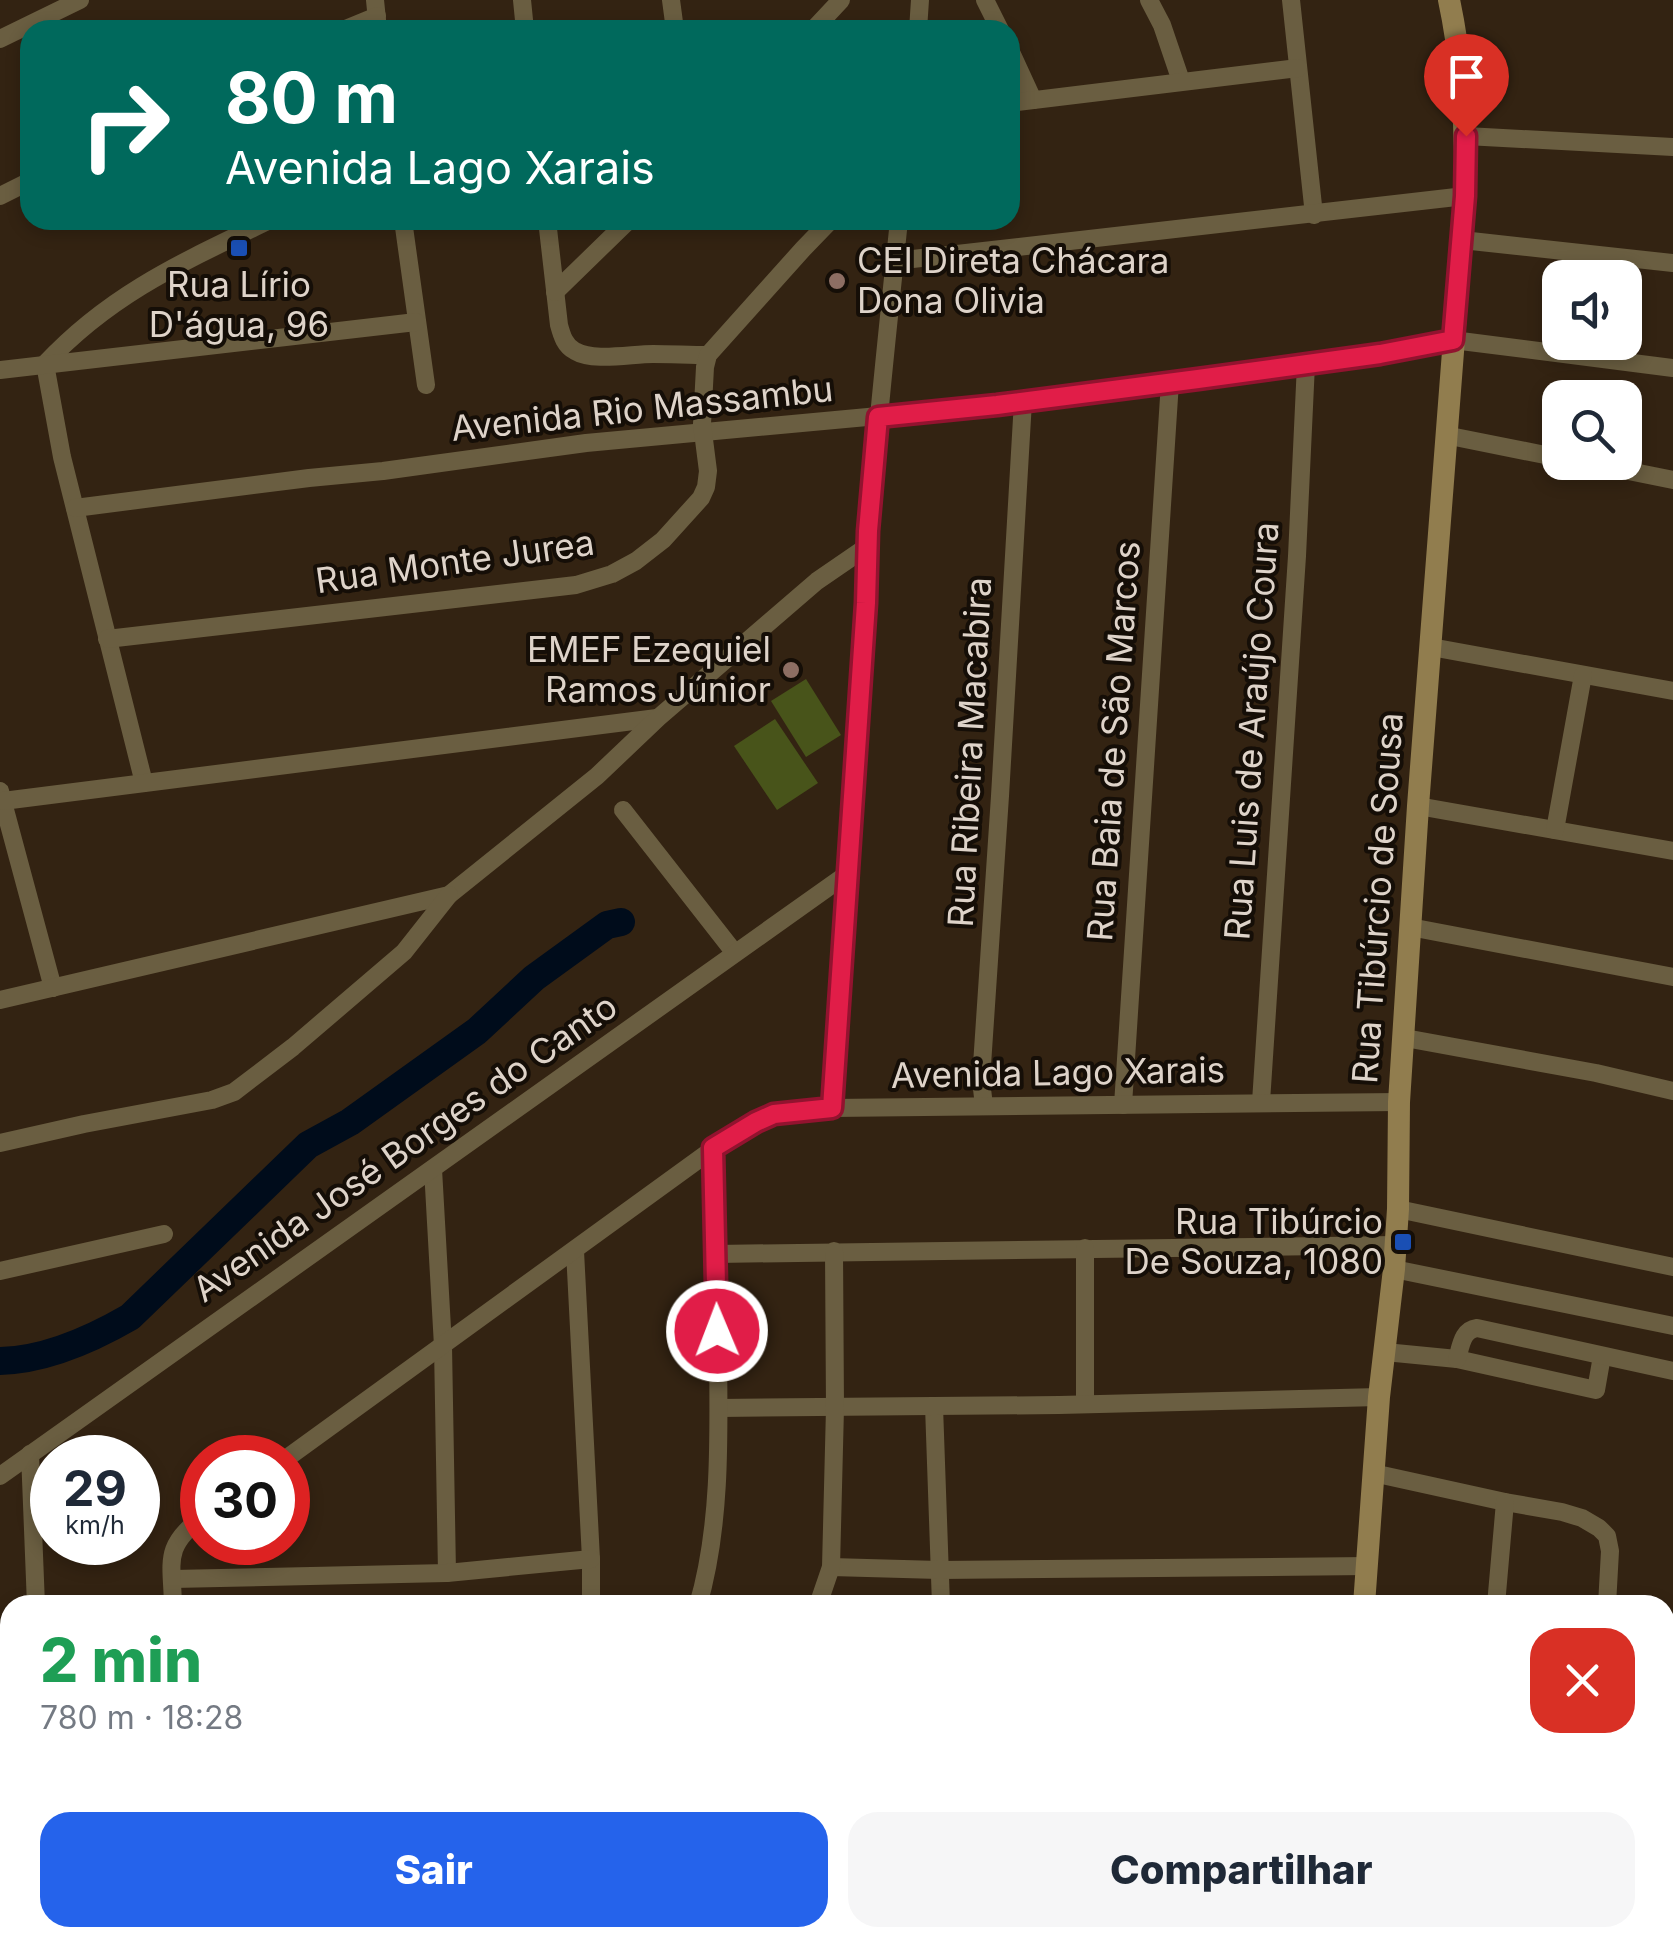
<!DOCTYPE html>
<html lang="pt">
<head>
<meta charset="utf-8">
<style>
	body { margin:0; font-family:Inter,sans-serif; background:#f6f6f7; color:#1f2937; height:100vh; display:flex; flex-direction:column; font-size:38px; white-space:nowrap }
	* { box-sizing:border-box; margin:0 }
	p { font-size:32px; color:#747a83 }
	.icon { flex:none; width:55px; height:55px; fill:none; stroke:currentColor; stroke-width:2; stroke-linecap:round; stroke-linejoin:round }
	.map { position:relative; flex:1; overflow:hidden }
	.details { position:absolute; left:0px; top:1595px; width:1675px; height:352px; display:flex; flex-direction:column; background:#fff; border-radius:30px 30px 0 0; box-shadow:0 5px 15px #0003 }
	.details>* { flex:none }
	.guide { position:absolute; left:20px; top:20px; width:1000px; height:210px; border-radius:30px; box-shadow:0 5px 15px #0003; background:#00695c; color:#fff; overflow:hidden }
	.buttons { position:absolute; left:1542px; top:260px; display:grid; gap:20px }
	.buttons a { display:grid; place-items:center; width:100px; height:100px; border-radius:20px; background:#fff; box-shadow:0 5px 15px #0003; font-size:50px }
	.speed { position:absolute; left:30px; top:1435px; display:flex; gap:20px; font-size:50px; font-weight:700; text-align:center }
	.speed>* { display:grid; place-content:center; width:130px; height:130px; border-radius:50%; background:#fff; box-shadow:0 5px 15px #0003; line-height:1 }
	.speed small { font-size:25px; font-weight:400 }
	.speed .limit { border:15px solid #d22; background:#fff; color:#111 }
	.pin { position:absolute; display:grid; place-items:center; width:85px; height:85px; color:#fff; margin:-102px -42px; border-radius:50% 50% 50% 0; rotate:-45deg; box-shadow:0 0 10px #0007 }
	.pin .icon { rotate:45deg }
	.me { position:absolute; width:110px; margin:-55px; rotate:359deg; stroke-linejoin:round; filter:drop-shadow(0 0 8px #0008) }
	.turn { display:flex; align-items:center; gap:35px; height:210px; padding:0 40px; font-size:45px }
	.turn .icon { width:130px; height:130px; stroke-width:2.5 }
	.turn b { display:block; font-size:70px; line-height:85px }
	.round { display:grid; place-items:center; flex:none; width:105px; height:105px; border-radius:30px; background:#f6f6f7 }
	.head { display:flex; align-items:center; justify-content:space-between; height:170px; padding:0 40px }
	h1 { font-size:60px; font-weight:800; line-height:75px; color:#1e9e55 }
	.button { display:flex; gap:20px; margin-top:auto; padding:20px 40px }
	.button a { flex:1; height:115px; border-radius:30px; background:#2563eb; color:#fff; font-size:40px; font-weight:800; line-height:115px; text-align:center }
	.button a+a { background:#f6f6f7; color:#1f2937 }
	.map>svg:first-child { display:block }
	.green { fill:#48541a }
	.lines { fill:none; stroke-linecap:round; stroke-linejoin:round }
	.river { stroke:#000c1b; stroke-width:28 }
	.minor { stroke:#6a5e41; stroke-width:18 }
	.secondary { stroke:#917d4e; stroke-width:22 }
	.route-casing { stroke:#92132f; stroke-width:25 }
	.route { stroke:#e11d48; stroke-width:18 }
	.transit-dot { fill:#1a4fb4; stroke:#150e07; stroke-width:4 }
	.education-dot { fill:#8d6e63; stroke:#150e07; stroke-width:4 }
	.labels { text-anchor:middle; stroke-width:8; stroke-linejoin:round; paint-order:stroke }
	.poi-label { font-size:35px; fill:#ded3c9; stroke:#150e07; text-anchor:end }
	.street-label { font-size:35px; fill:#ded3c9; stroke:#150e07 }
</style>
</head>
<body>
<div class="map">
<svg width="1673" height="1946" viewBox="0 0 1673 1946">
	<rect width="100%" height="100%" fill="#332312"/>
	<!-- green -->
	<g class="green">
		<polygon points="806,679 841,735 806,757 771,701"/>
		<polygon points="775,719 818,783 777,810 734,746"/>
	</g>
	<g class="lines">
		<!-- river -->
		<path class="river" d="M0,1361C45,1360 92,1339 130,1317L308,1145L350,1122L477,1031L534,978L607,925L621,922"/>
		<!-- minor -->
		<g class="minor">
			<polyline points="375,0 378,30"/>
			<polyline points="522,0 525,30"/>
			<polyline points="671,0 675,30"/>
			<polyline points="985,0 1000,30"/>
			<polyline points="1149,0 1162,25 1181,81"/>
			<polyline points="1291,0 1314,215"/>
			<polyline points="343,30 377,16"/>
			<polyline points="813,30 841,0"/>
			<polyline points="918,30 920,0"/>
			<polyline points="0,39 80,0"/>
			<polyline points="1010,50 1033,100"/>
			<polyline points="1010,103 1298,68"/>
			<polyline points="1466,136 1673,147"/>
			<polyline points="0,196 30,181"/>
			<polyline points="403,220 426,385"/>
			<path d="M547,220L559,325C562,336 565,346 575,351C593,362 631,354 653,354C671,354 690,355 708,355"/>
			<polyline points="1462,240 1673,263"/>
			<polyline points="895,261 1465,196"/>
			<polyline points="555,292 629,220"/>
			<polyline points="45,364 62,457 144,783"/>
			<path d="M45,364C111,293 185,261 270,220"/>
			<polyline points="0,370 416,322"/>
			<polyline points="1445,435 1560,458"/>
			<polyline points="1584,462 1673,480"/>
			<polyline points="75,508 309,478 383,471 586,443 997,405 1380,354 1453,340 1673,368"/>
			<polyline points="107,639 576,585 612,574 636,561 663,540 701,498 706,487 708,471 702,424 705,367 708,355 803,249 831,220"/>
			<polyline points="1431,647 1673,691"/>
			<polyline points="0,791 53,988"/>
			<polyline points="3,801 657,718"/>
			<polyline points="1418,806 1673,851"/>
			<polyline points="623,810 734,952"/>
			<polyline points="1555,830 1583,675"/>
			<polyline points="1410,927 1673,977"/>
			<polyline points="0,1000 449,895 597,776 658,718 817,581 868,546"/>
			<polyline points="1405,1038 1596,1073 1673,1091"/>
			<polyline points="1261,1102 1297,556 1306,364"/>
			<polyline points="1123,1105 1170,382"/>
			<polyline points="984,1106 981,1080 1000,796 1023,401"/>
			<path d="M832,1108L866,603C871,474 886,348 899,220"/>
			<polyline points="0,1143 84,1124 212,1100 234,1092 293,1047 404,952 449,895"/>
			<polyline points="433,1169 443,1346 447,1573"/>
			<polyline points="1398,1209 1673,1267"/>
			<polyline points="575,1251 591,1559 591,1605"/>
			<polyline points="716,1254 1396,1245"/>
			<polyline points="1394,1269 1673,1326"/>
			<polyline points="0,1271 164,1234"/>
			<polyline points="1385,1352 1457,1359 1596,1390 1602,1356"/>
			<path d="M1457,1359C1461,1346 1462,1330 1477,1328L1673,1371"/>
			<polyline points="1085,1403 1085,1248"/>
			<polyline points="934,1406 941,1605"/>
			<polyline points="719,1408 1059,1405 1379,1397"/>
			<polyline points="30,1454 36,1605"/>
			<polyline points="287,1458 713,1149 756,1122 774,1114 832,1108 1399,1102"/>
			<polyline points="1373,1473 1505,1502 1562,1512 1582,1518 1599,1528 1607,1536 1610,1551 1607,1605"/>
			<polyline points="0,1476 847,874"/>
			<polyline points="831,1567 939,1570 1368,1566"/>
			<polyline points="173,1579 447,1573 591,1559"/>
			<path d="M173,1605C172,1561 163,1547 202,1517"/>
			<path d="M698,1605C721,1527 719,1436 718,1355C716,1286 715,1217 713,1149"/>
			<polyline points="818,1605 831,1567 835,1408 834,1251"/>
			<polyline points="1496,1605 1505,1502"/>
			<polyline points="1665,1725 1673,1728"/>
			<polyline points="1665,1820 1673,1822"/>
			<polyline points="49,1938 50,1946"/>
			<polyline points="181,1938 181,1946"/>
			<polyline points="325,1938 325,1946"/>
			<polyline points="463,1938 463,1946"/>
			<polyline points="566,1938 571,1946"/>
			<polyline points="74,1946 79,1938"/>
			<polyline points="600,1946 600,1938"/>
			<polyline points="950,1946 950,1938"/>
		</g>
		<!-- secondary -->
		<g class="secondary">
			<path d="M1364,1605L1379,1397L1394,1269L1398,1209L1399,1102L1418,806L1465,196C1466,130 1463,65 1449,0"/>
			<polyline points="1341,1946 1342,1938"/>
		</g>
	</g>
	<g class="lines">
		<defs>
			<polyline id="route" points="717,1331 713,1148 756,1122 774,1114 832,1108 866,603 868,531 878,417 997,405 1198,379 1380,354 1453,340 1465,196 1466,136"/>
		</defs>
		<!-- route casing -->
		<use href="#route" class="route-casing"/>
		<!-- route -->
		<use href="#route" class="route"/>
	</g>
	<!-- markers -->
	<g class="transit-dot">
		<rect x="229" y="238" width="20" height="20" rx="5"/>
		<rect x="1393" y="1232" width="20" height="20" rx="5"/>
	</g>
	<g class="education-dot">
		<circle cx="837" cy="281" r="10"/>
		<circle cx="791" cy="670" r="10"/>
	</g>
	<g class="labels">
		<!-- poi labels -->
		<g class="poi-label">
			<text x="857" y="273" text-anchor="start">CEI Direta Chácara<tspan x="857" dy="40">Dona Olivia</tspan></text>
			<text x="239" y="297" text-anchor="middle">Rua Lírio<tspan x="239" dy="40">D'água, 96</tspan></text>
			<text x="771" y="662">EMEF Ezequiel<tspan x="771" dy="40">Ramos Júnior</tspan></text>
			<text x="1383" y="1234">Rua Tibúrcio<tspan x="1383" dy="40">De Souza, 1080</tspan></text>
		</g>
		<!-- street labels -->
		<g class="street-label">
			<text transform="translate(642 409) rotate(-6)" y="12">Avenida Rio Massambu</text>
			<text transform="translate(455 562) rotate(-8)" y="12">Rua Monte Jurea</text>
			<text transform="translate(1252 731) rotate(-86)" y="12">Rua Luis de Araújo Coura</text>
			<text transform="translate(1114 741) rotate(-86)" y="12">Rua Baia de São Marcos</text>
			<text transform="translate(970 752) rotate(-87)" y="12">Rua Ribeira Macabira</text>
			<text transform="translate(1378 898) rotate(-86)" y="12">Rua Tibúrcio de Sousa</text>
			<text transform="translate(1058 1073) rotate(-1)" y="12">Avenida Lago Xarais</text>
			<text transform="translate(405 1148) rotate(-35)" y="12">Avenida José Borges do Canto</text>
		</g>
	</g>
</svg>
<div class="buttons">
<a><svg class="icon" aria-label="sound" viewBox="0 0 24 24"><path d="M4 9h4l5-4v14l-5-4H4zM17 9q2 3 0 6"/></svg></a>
<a><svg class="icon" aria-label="search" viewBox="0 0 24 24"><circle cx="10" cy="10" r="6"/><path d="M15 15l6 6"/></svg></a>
</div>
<div class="speed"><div>29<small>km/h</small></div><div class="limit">30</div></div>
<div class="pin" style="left:1466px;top:136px;background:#d93025"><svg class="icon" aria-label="arrive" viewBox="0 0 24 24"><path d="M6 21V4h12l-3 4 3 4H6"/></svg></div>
<svg class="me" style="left:717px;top:1331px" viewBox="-20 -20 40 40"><circle r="17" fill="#e11d48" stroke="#fff" stroke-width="3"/><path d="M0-11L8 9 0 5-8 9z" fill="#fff"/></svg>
<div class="guide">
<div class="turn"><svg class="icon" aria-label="right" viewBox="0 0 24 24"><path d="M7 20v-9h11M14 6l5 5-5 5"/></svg><div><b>80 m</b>Avenida Lago Xarais</div></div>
</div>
<section class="details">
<div class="head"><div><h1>2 min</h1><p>780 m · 18:28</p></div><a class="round" style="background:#d93025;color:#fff"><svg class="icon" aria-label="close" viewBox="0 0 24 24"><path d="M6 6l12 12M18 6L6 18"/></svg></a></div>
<div class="button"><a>Sair</a><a>Compartilhar</a></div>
</section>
</div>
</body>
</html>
